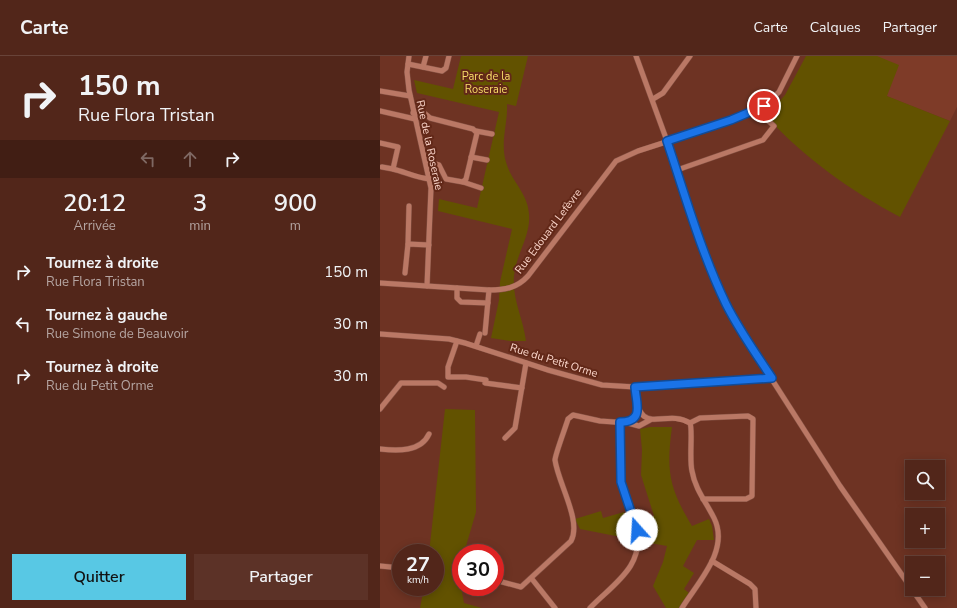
<!DOCTYPE html>
<html lang="fr">
<head>
<meta charset="utf-8">
<style>
	body { margin:0; font-family:"Nunito Sans",sans-serif; background:#5c3227; color:#f1f3f6; height:100vh; display:flex; flex-direction:column; font-size:15px; white-space:nowrap }
	* { box-sizing:border-box; margin:0 }
	p { font-size:13px; color:#b5a5a2 }
	.icon { flex:none; width:22px; height:22px; fill:none; stroke:currentColor; stroke-width:2; stroke-linecap:round; stroke-linejoin:round }
	.map { position:relative; flex:1; overflow:hidden }
	.drawer { display:flex; flex-direction:column; background:#52261a; width:380px }
	.drawer>* { flex:none }
	.hud { background:#52261a; color:#f1f3f6; overflow:hidden }
	.tools { position:absolute; left:525px; top:404px; display:grid; gap:8px }
	.tools a { display:grid; place-items:center; width:40px; height:40px; border-radius:0px; background:#52261a; box-shadow:0 2px 10px #0003,0 0 0 1px #684339; font-size:20px }
	.speed { position:absolute; left:12px; top:488px; display:flex; gap:8px; font-size:20px; font-weight:700; text-align:center }
	.speed>* { display:grid; place-content:center; width:52px; height:52px; border-radius:50%; background:#52261a; box-shadow:0 2px 10px #0003,0 0 0 1px #684339; line-height:1 }
	.speed small { font-size:10px; font-weight:400 }
	.speed .limit { border:6px solid #d22; background:#fff; color:#111 }
	.pin { position:absolute; display:grid; place-items:center; width:34px; height:34px; color:#fff; margin:-17px; border:2px solid #fff; border-radius:50%; box-shadow:0 1px 4px #0007 }
	.me { position:absolute; width:44px; margin:-22px; rotate:341deg; stroke-linejoin:round; filter:drop-shadow(0 0 3px #0008) }
	.turn { display:flex; align-items:center; gap:14px; height:84px; padding:0 12px; font-size:18px }
	.turn .icon { width:52px; height:52px; stroke-width:2.5 }
	.turn b { display:block; font-size:28px; line-height:34px }
	.lanes { display:flex; align-items:center; height:38px; padding:0 12px; background:#0003; justify-content:center; gap:20px; direction:ltr }
	.lanes .off { opacity:.35 }
	.eta { display:flex; justify-content:space-evenly; align-items:center; height:68px; text-align:center }
	.eta b { font-size:24px; font-weight:600; line-height:28px }
	.primary-button { display:flex; gap:8px; margin-top:auto; padding:8px 12px }
	.primary-button a { flex:1; height:46px; border-radius:0px; background:#58c8e4; color:#111; font-size:16px; font-weight:600; line-height:46px; text-align:center }
	.primary-button a+a { background:#5c3227; color:#f1f3f6 }
	ul { padding:0; list-style:none }
	li { display:flex; align-items:center; gap:12px; height:52px; padding:0 12px }
	li div { flex:1 }
	li b { display:block; font-size:15px }
	li em { font-style:normal }
	header { display:flex; align-items:center; gap:24px; box-sizing:border-box; height:56px; padding:0 20px; background:#52261a; border-bottom:1px solid #684339 }
	header strong { font-size:19px }
	nav { display:flex; gap:22px; margin-inline-start:auto; font-size:14px }
	main { display:flex; flex:1; min-height:0 }
	.map>svg:first-child { display:block }
	.built { fill:#7e3b28 }
	.green { fill:#625200 }
	.lines { fill:none; stroke-linecap:round; stroke-linejoin:round }
	.minor-casing { stroke:#845143; stroke-width:6 }
	.minor { stroke:#ba7865; stroke-width:5 }
	.route-casing { stroke:#114b97; stroke-width:10 }
	.route { stroke:#1a73e8; stroke-width:7 }
	.labels { text-anchor:middle; stroke-width:4; stroke-linejoin:round; paint-order:stroke }
	.park-label { font-size:11px; fill:#f9de69; stroke:#622818 }
	.street-label { font-size:11px; fill:#fcd7cc; stroke:#622818 }
</style>
</head>
<body>
<header>
<strong>Carte</strong>
<nav><a>Carte</a><a>Calques</a><a>Partager</a></nav>
</header>
<main>
<section class="drawer">
<div class="hud">
<div class="turn"><svg class="icon" aria-label="right" viewBox="0 0 24 24"><path d="M7 20v-9h11M14 6l5 5-5 5"/></svg><div><b>150 m</b>Rue Flora Tristan</div></div>
<div class="lanes"><svg class="icon off" aria-label="left" viewBox="0 0 24 24"><path d="M17 20v-9H6M10 6l-5 5 5 5"/></svg><svg class="icon off" aria-label="ahead" viewBox="0 0 24 24"><path d="M12 20V5M6 11l6-6 6 6"/></svg><svg class="icon" aria-label="right" viewBox="0 0 24 24"><path d="M7 20v-9h11M14 6l5 5-5 5"/></svg></div>
</div>
<div class="eta">
<div><b>20:12</b><p>Arrivée</p></div>
<div><b>3</b><p>min</p></div>
<div><b>900</b><p>m</p></div>
</div>
<ul>
<li><svg class="icon" aria-label="right" viewBox="0 0 24 24"><path d="M7 20v-9h11M14 6l5 5-5 5"/></svg><div><b>Tournez à droite</b><p>Rue Flora Tristan</p></div><em>150 m</em></li>
<li><svg class="icon" aria-label="left" viewBox="0 0 24 24"><path d="M17 20v-9H6M10 6l-5 5 5 5"/></svg><div><b>Tournez à gauche</b><p>Rue Simone de Beauvoir</p></div><em>30 m</em></li>
<li><svg class="icon" aria-label="right" viewBox="0 0 24 24"><path d="M7 20v-9h11M14 6l5 5-5 5"/></svg><div><b>Tournez à droite</b><p>Rue du Petit Orme</p></div><em>30 m</em></li>
</ul>
<div class="primary-button"><a>Quitter</a><a>Partager</a></div>
</section>
<div class="map">
<svg width="577" height="552" viewBox="0 0 577 552">
	<rect width="100%" height="100%" fill="#6e3323"/>
	<!-- built -->
	<polygon class="built" points="497,0 577,0 577,51 570,65 506,40"/>
	<!-- green -->
	<g class="green">
		<path d="M81,0H148L136,50L127,48C128,68 120,86 126,106C131,125 148,137 149,158C151,180 136,198 134,220C132,243 143,262 146,285H130L111,282L119,244L120,226L132,173L58,155L59,143L97,152L119,56L37,37L34,24L73,33Z"/>
		<path d="M426,0H497L519,9L507,40L570,65L520,161C471,135 424,102 386,60L405,39Z"/>
		<polygon points="65,353 95,354 96,456 84,497 81,497 81,531 84,547 102,552 40,552 44,531 55,531 55,497 49,497"/>
		<path d="M270,371H292C286,415 289,432 312,470L329,463L332,470L334,484H317L303,510L314,517L304,533L309,537L300,552H286L273,530L283,506L287,490L264,486L259,463L274,460L261,419L262,394L260,373Z"/>
		<polygon points="221,455 223,462 244,456 251,474 251,483 200,473 195,463"/>
	</g>
	<g class="lines">
		<defs>
			<g id="minor">
				<polyline points="29,0 27,16 29,34 51,132 47,230"/>
				<polyline points="256,0 287,85 321,186 346,248 370,289 460,430 545,552"/>
				<polyline points="28,8 62,15 66,12 69,0"/>
				<polyline points="43,11 46,0"/>
				<polyline points="0,35 30,40"/>
				<polyline points="273,43 283,37 310,0"/>
				<polyline points="0,55 35,63"/>
				<polyline points="33,57 43,56 50,62 93,73 97,77 86,123 83,126 66,123 59,109 46,105"/>
				<polyline points="96,75 112,78"/>
				<path d="M0,87L18,91L13,113C25,116 37,122 49,123"/>
				<polyline points="91,101 107,104"/>
				<polyline points="2,111 13,113"/>
				<polyline points="297,114 383,84 394,70 376,54"/>
				<polyline points="83,126 101,132"/>
				<polyline points="28,188 29,150"/>
				<polyline points="25,217 28,188 49,189"/>
				<path d="M0,227L109,234C125,234 137,232 148,220L236,105L258,95L351,65L384,50L399,36L417,0"/>
				<polyline points="77,232 77,242 81,246 108,247"/>
				<polyline points="105,277 109,234"/>
				<polyline points="0,278 69,283 85,287 168,314 222,329 255,331 393,322"/>
				<polyline points="77,285 68,311 68,321 86,321 106,324 105,327 142,332"/>
				<polyline points="96,290 100,278"/>
				<path d="M255,331C258,385 284,351 310,367"/>
				<polyline points="0,353 21,327 58,327 64,331"/>
				<polyline points="248,367 259,370 270,364"/>
				<polyline points="310,367 320,362 368,360 373,363 372,440 366,443 323,443"/>
				<polyline points="125,382 135,372 146,307"/>
				<path d="M0,393C17,395 41,396 49,378"/>
				<polyline points="332,505 370,528 375,533 376,552"/>
				<polyline points="0,510 21,512"/>
				<polyline points="152,523 175,552"/>
				<path d="M115,524L141,531L191,485C202,465 178,427 175,404C175,399 186,370 188,363L193,359L220,365L248,367L256,360L259,354"/>
				<path d="M210,552C232,529 266,510 256,472C252,457 244,443 241,428C238,409 241,386 240,366"/>
				<path d="M302,552C318,526 350,494 334,462C326,446 315,433 312,415C309,403 313,373 310,367"/>
			</g>
		</defs>
		<!-- minor casing -->
		<use href="#minor" class="minor-casing"/>
		<!-- minor -->
		<use href="#minor" class="minor"/>
	</g>
	<g class="lines">
		<defs>
			<path id="route" d="M257,474L241,426L240,366C265,366 256,347 255,331L392,322C376,298 359,274 346,248C321,196 305,139 287,85L351,64L384,50"/>
		</defs>
		<!-- route casing -->
		<use href="#route" class="route-casing"/>
		<!-- route -->
		<use href="#route" class="route"/>
	</g>
	<g class="labels">
		<!-- park labels -->
		<g class="park-label">
			<text x="106" y="24">Parc de la<tspan x="106" dy="13">Roseraie</tspan></text>
		</g>
		<!-- street labels -->
		<g class="street-label">
			<text transform="translate(50 89) rotate(78)" y="4">Rue de la Roseraie</text>
			<text transform="translate(168 175) rotate(-53)" y="4">Rue Edouard Lefèvre</text>
			<text transform="translate(174 304) rotate(17)" y="4">Rue du Petit Orme</text>
		</g>
	</g>
</svg>
<div class="tools">
<a><svg class="icon" aria-label="search" viewBox="0 0 24 24"><circle cx="10" cy="10" r="6"/><path d="M15 15l6 6"/></svg></a>
<a>+</a>
<a>−</a>
</div>
<div class="speed"><div>27<small>km/h</small></div><div class="limit">30</div></div>
<div class="pin" style="left:384px;top:50px;background:#d93025"><svg class="icon" aria-label="arrive" viewBox="0 0 24 24"><path d="M6 21V4h12l-3 4 3 4H6"/></svg></div>
<svg class="me" style="left:257px;top:474px" viewBox="-20 -20 40 40"><circle r="19" fill="#fff"/><path d="M0-13L10 11 0 6-10 11z" fill="#1a73e8"/></svg>
</div>
</main>
</body>
</html>
